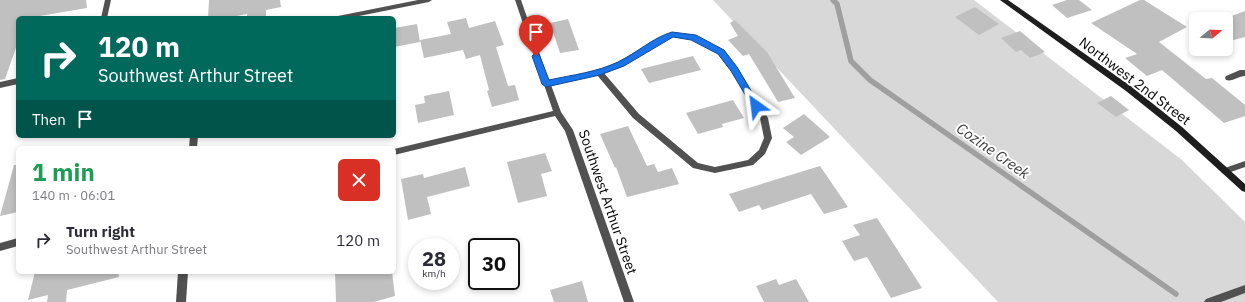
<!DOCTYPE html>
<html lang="en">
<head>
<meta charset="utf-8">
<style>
	body { margin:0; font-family:"IBM Plex Sans",sans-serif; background:#f2f2f3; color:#2b2b33; height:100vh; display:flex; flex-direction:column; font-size:15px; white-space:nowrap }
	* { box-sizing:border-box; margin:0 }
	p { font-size:13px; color:#7c7c81 }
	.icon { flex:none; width:22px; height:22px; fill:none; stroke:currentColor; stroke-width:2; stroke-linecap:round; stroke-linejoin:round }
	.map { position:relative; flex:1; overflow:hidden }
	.sheet { position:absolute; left:16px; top:146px; width:380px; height:128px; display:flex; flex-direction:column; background:#fff; border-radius:6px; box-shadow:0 2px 6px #0003 }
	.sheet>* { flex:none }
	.guide { position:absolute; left:16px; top:16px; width:380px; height:122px; border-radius:6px; box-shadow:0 2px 6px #0003; background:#00695c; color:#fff; overflow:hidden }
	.needle { width:26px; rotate:72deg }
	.fabs { position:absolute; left:1189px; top:12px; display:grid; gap:8px }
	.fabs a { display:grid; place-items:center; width:44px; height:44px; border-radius:6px; background:#fff; box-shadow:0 2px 6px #0003; font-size:20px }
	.speed { position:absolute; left:408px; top:238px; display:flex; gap:8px; font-size:20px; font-weight:700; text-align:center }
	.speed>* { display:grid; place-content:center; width:52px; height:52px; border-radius:50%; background:#fff; box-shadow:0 2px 6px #0003; line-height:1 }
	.speed small { font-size:10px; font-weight:400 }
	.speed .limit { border:2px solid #111; border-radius:6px; background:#fff; color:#111 }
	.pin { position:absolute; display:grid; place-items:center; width:34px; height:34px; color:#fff; margin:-41px -17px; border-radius:50% 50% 50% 0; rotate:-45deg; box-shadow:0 0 4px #0007 }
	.pin .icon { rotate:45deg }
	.me { position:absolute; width:44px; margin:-22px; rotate:329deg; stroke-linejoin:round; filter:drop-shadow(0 0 3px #0008) }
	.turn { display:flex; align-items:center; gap:14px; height:84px; padding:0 16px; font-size:18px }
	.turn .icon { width:52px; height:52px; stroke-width:2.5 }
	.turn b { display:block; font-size:28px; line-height:34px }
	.then { display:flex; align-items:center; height:38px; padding:0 16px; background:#0003; gap:8px; font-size:15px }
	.round { display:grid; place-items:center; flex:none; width:42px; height:42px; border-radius:6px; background:#f2f2f3 }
	.head { display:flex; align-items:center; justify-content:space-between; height:68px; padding:0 16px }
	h1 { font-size:24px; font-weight:800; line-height:30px; color:#1e9e55 }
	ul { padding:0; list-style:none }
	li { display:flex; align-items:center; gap:12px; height:52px; padding:0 16px }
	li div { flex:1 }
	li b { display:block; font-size:15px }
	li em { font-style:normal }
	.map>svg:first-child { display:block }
	.green { fill:#d8d8d8 }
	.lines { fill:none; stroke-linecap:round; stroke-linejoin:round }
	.stream { stroke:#9f9f9f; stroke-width:5.5 }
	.building { fill:#c0c0c0 }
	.service { fill:#515151; fill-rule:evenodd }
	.minor { fill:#515151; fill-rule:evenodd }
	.tertiary { fill:#515151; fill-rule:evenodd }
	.secondary { fill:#1e1e1e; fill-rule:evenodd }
	.route { fill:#1a73e8; stroke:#114b97 }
	.labels { text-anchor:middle; stroke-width:4; stroke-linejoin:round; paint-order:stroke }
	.street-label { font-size:14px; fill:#000; stroke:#fff }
	.water-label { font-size:15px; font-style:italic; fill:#404040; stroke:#fff }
</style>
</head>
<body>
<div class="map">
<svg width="1245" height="302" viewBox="0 0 1245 302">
	<rect width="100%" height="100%" fill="#fff"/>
	<!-- green -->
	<polygon class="green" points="713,0 974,0 1182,160 1245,222 1245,302 998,302"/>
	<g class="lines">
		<!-- stream -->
		<polyline class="stream" points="833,0 837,4 851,61 870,80 1176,294"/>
	</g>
	<!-- building -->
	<g class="building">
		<polygon points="0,0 86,0 87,8 28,18 18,18 18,42 5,79 0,80"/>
		<polygon points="209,0 280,0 281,7 266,10 266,17 260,18 247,18 247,14 226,18 208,18"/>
		<polygon points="1067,0 1079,0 1092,10 1067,18 1052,5"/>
		<polygon points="1140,0 1144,0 1187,27 1159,42 1206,79 1212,78 1245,105 1245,116 1224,123 1162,70 1147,76 1125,58 1137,54 1091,23"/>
		<polygon points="975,7 999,24 979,35 955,17"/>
		<polygon points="1245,11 1245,37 1226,42 1226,18"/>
		<polygon points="466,18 469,28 495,21 504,45 496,47 508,86 515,85 519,100 492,107 487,91 489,90 480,55 466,59 463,50 424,58 420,40 451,34 447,22"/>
		<polygon points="568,19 579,50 560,53 550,23"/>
		<polygon points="735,20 767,52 795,98 778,102 749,54 743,56 728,40 738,36 730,23"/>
		<polygon points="417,24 420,42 394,47 394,28"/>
		<polygon points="1020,31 1045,52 1030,58 1021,50 1016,52 1001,38"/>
		<polygon points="693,56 701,70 649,83 641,69"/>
		<polygon points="449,91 454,115 418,123 415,105 425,103 424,96"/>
		<polygon points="1111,96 1129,110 1116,117 1097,103"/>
		<polygon points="733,100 744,118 722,124 723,127 698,134 686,113"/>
		<polygon points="804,114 830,137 801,155 786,142 794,137 783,128"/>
		<polygon points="628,126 647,166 654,164 658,172 672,168 679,184 627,197 616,167 615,168 600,134"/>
		<polygon points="545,153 552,171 541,174 547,196 518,203 507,162"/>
		<polygon points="14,165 18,165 18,212 0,216"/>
		<polygon points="820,166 848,207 824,214 811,194 762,210 759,205 739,212 729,194"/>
		<polygon points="465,167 470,186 427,197 431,214 408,220 401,179 423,174 424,178"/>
		<polygon points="877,218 922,288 891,298 867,257 854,261 842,241 860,235 853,225"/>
		<polygon points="35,272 118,272 119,277 67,290 66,302 47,302 48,295 28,300"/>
		<polygon points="335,272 392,272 395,296 374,302 336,302"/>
		<polygon points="776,279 779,285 796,279 809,302 764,302 756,286"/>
		<polygon points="582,281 588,302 554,302 550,290"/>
	</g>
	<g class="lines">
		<!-- service -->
		<path class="service" d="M1240,70H1245V76C1238,76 1233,82 1226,80L1225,78L1226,76Z"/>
		<!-- minor -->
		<g class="minor">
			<polygon points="105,0 111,0 107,18 101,18"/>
			<polygon points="418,0 432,0 429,2 349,18 335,18 338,16"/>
			<path d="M515,0H521L549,81L598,70L618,62L660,37L670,33L693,35L724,50L737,67L768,118L772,138L765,154L753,165L715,173L693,168L633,118L597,75L551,85L561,112L573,130L634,302H624L565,131L555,116L394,155V149L553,111ZM673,37L692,39L718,54L731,71L760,118L764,138L759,150L748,160L715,167L698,163L639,114L604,73L624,66L664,41Z"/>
			<polygon points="18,78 18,84 0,88 0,82"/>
			<polygon points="190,136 198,136 197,148 189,148"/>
			<polygon points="18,238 18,246 0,251 0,243"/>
			<polygon points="178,272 188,272 186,302 176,302"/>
			<polygon points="1245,285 1245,293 1221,302 1204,302 1206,299"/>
		</g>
		<!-- tertiary -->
		<polygon class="tertiary" points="1245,161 1245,167 1225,174 1222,173 1221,171 1222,169"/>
		<!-- secondary -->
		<polygon class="secondary" points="1000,0 1008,0 1132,87 1182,127 1245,184 1245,192 1242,191 1176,131 1126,91"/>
	</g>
	<!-- route -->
	<path class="route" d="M672,32L696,35L724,50L737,67L759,104L761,106L759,108H753L731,71L718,54L691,40L673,37L624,66L600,75L546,87L542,84L532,56L536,53L539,54L549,80C572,75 597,72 618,62C637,53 652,38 672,32Z"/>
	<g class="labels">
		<!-- street labels -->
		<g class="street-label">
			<text transform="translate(1135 81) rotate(37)" y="5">Northwest 2nd Street</text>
			<text transform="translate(608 202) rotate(71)" y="5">Southwest Arthur Street</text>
		</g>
		<!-- water labels -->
		<g class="water-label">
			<text transform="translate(993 151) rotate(35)" y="5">Cozine Creek</text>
		</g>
	</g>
</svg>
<div class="fabs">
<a><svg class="needle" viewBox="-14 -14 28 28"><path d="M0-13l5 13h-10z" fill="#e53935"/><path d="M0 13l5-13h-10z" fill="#7c7c81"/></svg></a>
</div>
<div class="speed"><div>28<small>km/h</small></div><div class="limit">30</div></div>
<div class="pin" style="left:536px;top:56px;background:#d93025"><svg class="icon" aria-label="arrive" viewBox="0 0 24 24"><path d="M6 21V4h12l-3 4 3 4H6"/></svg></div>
<svg class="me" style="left:756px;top:106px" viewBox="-20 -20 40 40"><path d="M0-17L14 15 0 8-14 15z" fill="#1a73e8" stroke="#fff" stroke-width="4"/></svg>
<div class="guide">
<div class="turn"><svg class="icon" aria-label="right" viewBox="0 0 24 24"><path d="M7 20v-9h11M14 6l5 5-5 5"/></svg><div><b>120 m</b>Southwest Arthur Street</div></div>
<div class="then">Then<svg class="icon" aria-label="arrive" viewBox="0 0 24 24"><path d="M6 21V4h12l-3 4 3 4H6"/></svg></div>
</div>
<section class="sheet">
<div class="head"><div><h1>1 min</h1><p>140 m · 06:01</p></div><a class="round" style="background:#d93025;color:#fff"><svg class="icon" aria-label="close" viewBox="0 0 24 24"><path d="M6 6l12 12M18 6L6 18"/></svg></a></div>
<ul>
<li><svg class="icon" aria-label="right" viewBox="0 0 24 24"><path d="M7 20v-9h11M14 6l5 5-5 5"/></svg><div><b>Turn right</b><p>Southwest Arthur Street</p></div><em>120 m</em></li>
</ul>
</section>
</div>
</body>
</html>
